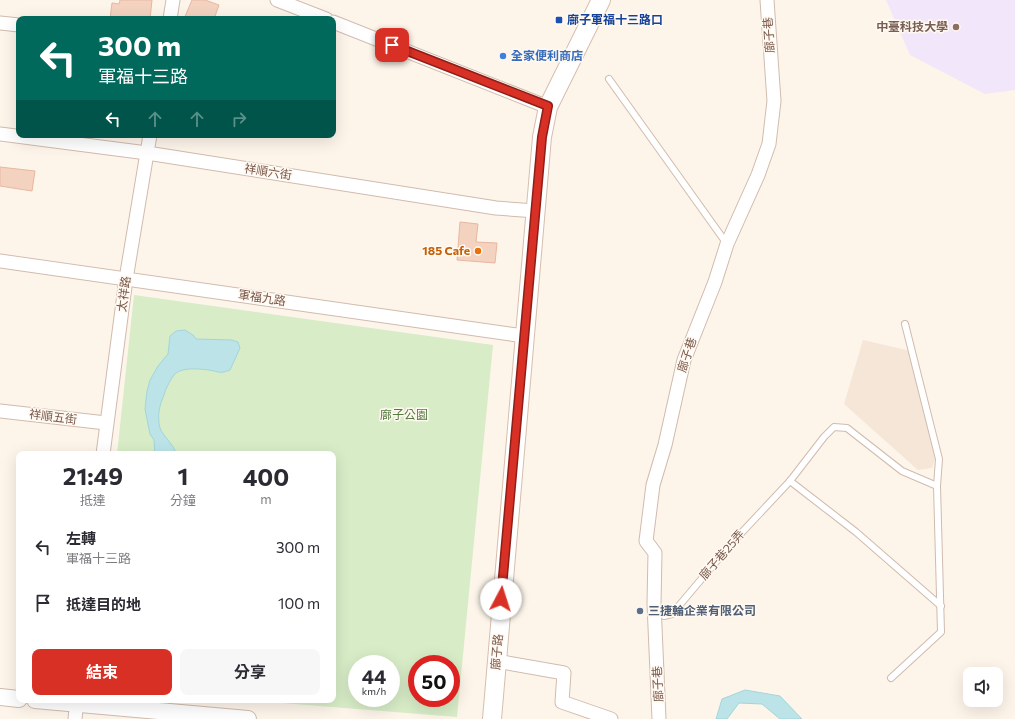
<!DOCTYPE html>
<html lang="zh-TW">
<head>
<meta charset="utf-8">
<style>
	body { margin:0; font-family:Commissioner,"Noto Sans TC",sans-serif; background:#f7f7f7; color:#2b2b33; height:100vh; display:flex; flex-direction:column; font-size:15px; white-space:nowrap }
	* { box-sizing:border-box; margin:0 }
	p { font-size:13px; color:#7c7c81 }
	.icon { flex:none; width:22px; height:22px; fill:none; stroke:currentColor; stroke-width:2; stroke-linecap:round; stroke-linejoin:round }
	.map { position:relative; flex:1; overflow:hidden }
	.sheet { position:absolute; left:16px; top:451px; width:320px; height:252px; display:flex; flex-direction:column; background:#fff; border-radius:8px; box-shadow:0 4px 16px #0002 }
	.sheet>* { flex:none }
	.banner { position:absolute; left:16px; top:16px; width:320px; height:122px; border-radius:8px; box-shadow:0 4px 16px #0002; background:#00695c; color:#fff; overflow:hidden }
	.buttons { position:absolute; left:963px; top:667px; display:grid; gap:8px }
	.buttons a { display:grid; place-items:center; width:40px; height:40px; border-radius:8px; background:#fff; box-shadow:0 4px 16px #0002; font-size:20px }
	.speed { position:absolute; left:348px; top:655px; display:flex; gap:8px; font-size:20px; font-weight:700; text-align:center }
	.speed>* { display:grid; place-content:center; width:52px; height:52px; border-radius:50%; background:#fff; box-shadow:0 4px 16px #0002; line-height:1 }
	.speed small { font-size:10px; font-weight:400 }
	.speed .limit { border:6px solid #d22; background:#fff; color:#111 }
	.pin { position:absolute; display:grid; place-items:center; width:34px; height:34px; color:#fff; margin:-17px; border-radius:8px; box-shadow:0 2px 6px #0006 }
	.me { position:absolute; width:44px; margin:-22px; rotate:5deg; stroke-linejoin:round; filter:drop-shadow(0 0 3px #0008) }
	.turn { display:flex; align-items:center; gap:14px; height:84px; padding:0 16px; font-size:18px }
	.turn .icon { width:52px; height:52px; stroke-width:2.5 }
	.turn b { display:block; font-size:28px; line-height:34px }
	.lanes { display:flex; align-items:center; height:38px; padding:0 16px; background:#0003; justify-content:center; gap:20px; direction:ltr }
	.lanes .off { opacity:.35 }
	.eta { display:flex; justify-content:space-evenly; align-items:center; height:68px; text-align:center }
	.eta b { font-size:24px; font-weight:700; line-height:28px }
	.button { display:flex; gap:8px; margin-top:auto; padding:8px 16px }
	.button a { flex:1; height:46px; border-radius:8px; background:#d93025; color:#fff; font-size:16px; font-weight:700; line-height:46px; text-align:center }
	.button a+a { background:#f7f7f7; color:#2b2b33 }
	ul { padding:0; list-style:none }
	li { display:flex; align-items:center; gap:12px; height:56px; padding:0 16px }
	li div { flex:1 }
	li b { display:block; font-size:15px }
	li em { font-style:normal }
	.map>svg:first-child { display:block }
	.residential { fill:#f5e6d8 }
	.education { fill:#f2e6fa }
	.park { fill:#d8ecc7; fill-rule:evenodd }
	.water { fill:#bce4e8; stroke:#a2d5db }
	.building { fill:#f4d2c0; stroke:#e7b7a0 }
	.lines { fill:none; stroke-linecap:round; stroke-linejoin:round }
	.service-casing { stroke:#d1bbae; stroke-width:8 }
	.minor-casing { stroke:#d1bbae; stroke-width:15 }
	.tertiary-casing { stroke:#d1bbae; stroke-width:18 }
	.secondary-casing { stroke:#d6beae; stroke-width:20 }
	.service { stroke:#fff; stroke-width:6 }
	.minor { stroke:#fff; stroke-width:13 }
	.tertiary { stroke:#fff; stroke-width:16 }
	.secondary { stroke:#fff; stroke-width:18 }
	.route-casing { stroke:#8d1f18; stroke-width:10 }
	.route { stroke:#d93025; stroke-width:7 }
	.transit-dot { fill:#1a4fb4; stroke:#fff9f1; stroke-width:1.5 }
	.education-dot { fill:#8d6e63; stroke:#fff9f1; stroke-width:1.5 }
	.shop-dot { fill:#3f7fe0; stroke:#fff9f1; stroke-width:1.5 }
	.food-dot { fill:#e8710a; stroke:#fff9f1; stroke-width:1.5 }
	.service-dot { fill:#5c6f8a; stroke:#fff9f1; stroke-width:1.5 }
	.labels { text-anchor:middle; stroke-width:3; stroke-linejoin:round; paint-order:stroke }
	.transit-label { font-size:12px; font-weight:bold; fill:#164399; stroke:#fff9f1; text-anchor:start }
	.education-label { font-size:12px; font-weight:bold; fill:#785e54; stroke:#fff9f1; text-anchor:end }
	.street-label { font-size:12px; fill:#7a594b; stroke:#fff9f1 }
	.shop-label { font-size:12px; font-weight:bold; fill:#366cbe; stroke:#fff9f1; text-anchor:start }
	.food-label { font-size:12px; font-weight:bold; fill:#c56008; stroke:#fff9f1; text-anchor:end }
	.park-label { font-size:12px; fill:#547a40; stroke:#fff9f1 }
	.service-label { font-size:12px; font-weight:bold; fill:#4e5e75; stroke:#fff9f1; text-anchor:start }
</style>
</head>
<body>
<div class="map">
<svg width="1015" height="719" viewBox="0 0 1015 719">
	<rect width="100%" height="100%" fill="#fdf5ea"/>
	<!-- residential -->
	<polygon class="residential" points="863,340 911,351 935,459 932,468 918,470 844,404"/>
	<!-- education -->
	<polygon class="education" points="886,0 1015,0 1015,90 985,94 910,55"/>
	<!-- park -->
	<path class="park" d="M134,295L493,345L457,717L246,700H333V454H117ZM357,664H391V698H357ZM417,664H451V698H417Z"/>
	<!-- water -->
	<g class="water">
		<path d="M185,330L193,335L196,339L232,340L238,342L240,348L230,370C220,374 220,372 209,370C200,369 184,367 176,373C172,376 165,390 164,395C159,406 157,417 160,428C164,438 174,444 176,454H155L154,440L150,434L145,409L147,391L150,380L158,366L168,354L170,336L176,331Z"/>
		<polygon points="745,690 780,696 802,719 780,719 762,704 739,703 727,719 716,719 722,699"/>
	</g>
	<!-- building -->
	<g class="building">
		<polygon points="120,0 152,0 150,19 110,19 112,3 119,4"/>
		<polygon points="192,0 205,0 219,5 214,19 184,19"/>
		<polygon points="0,167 35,171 32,191 0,186"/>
		<polygon points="460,222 478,224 476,242 497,243 495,263 457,260"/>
	</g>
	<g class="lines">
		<defs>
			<g id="service">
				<polyline points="609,79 727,244"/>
				<polyline points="790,481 856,532 941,606"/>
				<polyline points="657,607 664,616 672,614 731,544 790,481 824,437 834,427 847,428 902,471 937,486 939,459 905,324"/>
				<polyline points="891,678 941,632 937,486"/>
			</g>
			<g id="minor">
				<polyline points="277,0 326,19"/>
				<polyline points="170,19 173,0"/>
				<polyline points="333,22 548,107"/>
				<polyline points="0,23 19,25"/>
				<polyline points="0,134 147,153 496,208 536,211"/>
				<polyline points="0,261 524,336"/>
				<polyline points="0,411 106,423"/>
				<polyline points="103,454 126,279 150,135"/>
				<polyline points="496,661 564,673 562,702 611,719"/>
				<polyline points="75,719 77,700"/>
				<polyline points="659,719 654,604 655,553 646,541 653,485 665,445 684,360 715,282 727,244 758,175 769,144 774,101 767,0"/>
			</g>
			<g id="tertiary">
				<polyline points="0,697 19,699"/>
				<polyline points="35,700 248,719"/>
			</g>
			<polyline id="secondary" points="492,719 542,137 548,107 601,0"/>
		</defs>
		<!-- service casing -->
		<use href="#service" class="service-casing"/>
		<!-- minor casing -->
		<use href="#minor" class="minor-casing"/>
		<!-- tertiary casing -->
		<use href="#tertiary" class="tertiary-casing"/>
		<!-- secondary casing -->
		<use href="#secondary" class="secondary-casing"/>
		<!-- service -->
		<use href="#service" class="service"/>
		<!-- minor -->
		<use href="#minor" class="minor"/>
		<!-- tertiary -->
		<use href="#tertiary" class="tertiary"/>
		<!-- secondary -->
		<use href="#secondary" class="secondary"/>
	</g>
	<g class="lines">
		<defs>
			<polyline id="route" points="392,45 548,106 542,137 501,599"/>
		</defs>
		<!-- route casing -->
		<use href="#route" class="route-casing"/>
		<!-- route -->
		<use href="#route" class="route"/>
	</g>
	<!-- markers -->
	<rect class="transit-dot" x="555" y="16" width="8" height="8" rx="2"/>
	<circle class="education-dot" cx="956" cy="27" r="4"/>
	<circle class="shop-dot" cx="503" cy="56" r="4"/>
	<circle class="food-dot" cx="478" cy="251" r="4"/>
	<circle class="service-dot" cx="640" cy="611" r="4"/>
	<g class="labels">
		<!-- transit labels -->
		<g class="transit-label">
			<text x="567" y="24">廍子軍福十三路口</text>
		</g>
		<!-- education labels -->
		<g class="education-label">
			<text x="948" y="31">中臺科技大學</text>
		</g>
		<!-- street labels -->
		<g class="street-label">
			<text transform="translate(769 35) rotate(-94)" y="4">廍子巷</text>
			<text transform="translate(268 172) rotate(9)" y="4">祥順六街</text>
			<text transform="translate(124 294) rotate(-82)" y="4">太祥路</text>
			<text transform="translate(262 298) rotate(8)" y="4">軍福九路</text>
			<text transform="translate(687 355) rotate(-72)" y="4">廍子巷</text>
			<text transform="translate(53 417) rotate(7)" y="4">祥順五街</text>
			<text transform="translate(722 555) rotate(-49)" y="4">廍子巷25弄</text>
			<text transform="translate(497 652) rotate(-85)" y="4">廍子路</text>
			<text transform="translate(658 684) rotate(-93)" y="4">廍子巷</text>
		</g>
		<!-- shop labels -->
		<g class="shop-label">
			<text x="511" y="60">全家便利商店</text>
		</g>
		<!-- food labels -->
		<g class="food-label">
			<text x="470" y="255">185 Cafe</text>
		</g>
		<!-- park labels -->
		<g class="park-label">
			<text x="404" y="419">廍子公園</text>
		</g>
		<!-- service labels -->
		<g class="service-label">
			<text x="648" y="615">三捷輪企業有限公司</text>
		</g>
	</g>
</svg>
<div class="buttons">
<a><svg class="icon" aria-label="sound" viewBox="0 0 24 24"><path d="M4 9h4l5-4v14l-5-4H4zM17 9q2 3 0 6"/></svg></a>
</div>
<div class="speed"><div>44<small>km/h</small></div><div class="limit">50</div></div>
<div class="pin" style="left:392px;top:45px;background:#d93025"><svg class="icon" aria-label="arrive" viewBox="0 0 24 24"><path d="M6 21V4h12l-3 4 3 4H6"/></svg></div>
<svg class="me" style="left:501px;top:599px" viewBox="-20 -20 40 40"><circle r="19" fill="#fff"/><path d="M0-13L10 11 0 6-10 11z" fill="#d93025"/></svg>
<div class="banner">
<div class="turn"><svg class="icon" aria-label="left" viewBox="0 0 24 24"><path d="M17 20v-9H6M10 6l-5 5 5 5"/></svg><div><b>300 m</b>軍福十三路</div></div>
<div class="lanes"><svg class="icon" aria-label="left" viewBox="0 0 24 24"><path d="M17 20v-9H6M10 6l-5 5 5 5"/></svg><svg class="icon off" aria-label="ahead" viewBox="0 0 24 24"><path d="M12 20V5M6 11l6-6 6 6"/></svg><svg class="icon off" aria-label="ahead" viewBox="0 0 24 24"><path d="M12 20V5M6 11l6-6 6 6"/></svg><svg class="icon off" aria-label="right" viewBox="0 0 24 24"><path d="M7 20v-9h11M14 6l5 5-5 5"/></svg></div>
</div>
<section class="sheet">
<div class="eta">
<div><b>21:49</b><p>抵達</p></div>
<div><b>1</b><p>分鐘</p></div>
<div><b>400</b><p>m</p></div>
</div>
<ul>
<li><svg class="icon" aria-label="left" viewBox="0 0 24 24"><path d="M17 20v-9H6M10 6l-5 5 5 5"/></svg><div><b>左轉</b><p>軍福十三路</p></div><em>300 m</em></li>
<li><svg class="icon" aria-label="arrive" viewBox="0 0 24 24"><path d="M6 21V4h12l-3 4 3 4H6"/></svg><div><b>抵達目的地</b></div><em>100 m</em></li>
</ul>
<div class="button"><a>結束</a><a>分享</a></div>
</section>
</div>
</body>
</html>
